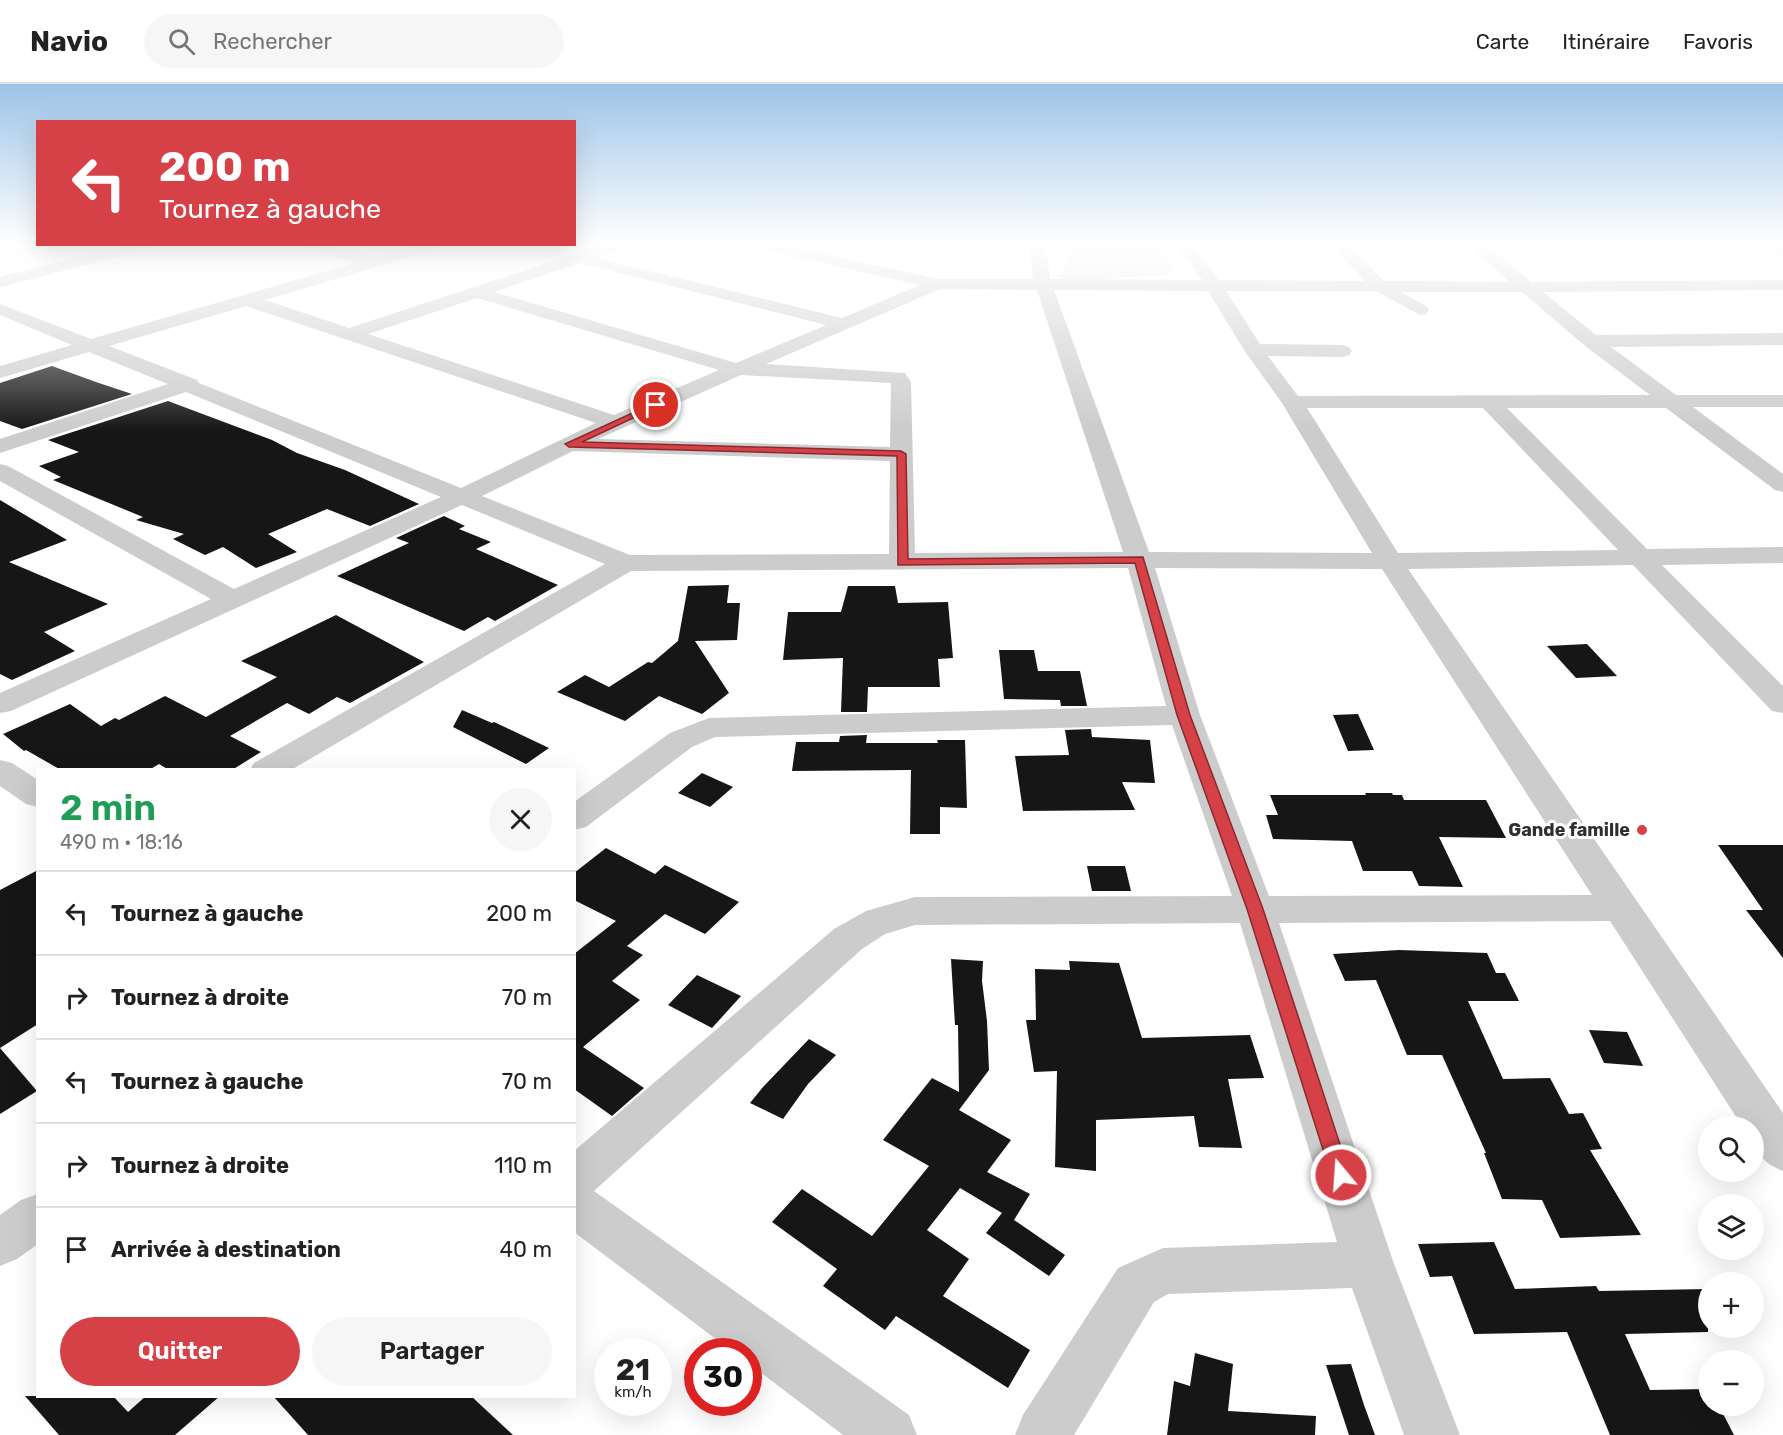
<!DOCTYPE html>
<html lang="fr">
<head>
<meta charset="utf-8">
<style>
	body { margin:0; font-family:Rubik,sans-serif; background:#f6f6f6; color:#222; height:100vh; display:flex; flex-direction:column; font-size:22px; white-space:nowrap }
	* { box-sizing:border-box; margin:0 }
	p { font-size:20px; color:#767676 }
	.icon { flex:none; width:33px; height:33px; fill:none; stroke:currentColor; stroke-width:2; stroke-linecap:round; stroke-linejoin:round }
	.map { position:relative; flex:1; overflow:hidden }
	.details { position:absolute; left:36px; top:684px; width:540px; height:630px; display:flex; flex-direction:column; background:#fff; border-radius:0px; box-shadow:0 6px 24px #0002 }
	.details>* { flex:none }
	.hud { position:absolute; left:36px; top:36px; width:540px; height:126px; border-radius:0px; box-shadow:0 6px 24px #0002; background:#d64147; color:#fff; overflow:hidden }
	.buttons { position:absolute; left:1698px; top:1032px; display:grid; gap:12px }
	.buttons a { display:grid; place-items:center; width:66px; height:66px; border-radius:50%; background:#fff; box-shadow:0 6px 24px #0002; font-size:30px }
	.speed { position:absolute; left:594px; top:1254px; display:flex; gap:12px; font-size:30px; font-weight:700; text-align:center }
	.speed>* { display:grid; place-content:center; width:78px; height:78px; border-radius:50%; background:#fff; box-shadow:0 6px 24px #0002; line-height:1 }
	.speed small { font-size:15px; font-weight:400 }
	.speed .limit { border:9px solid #d22; background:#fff; color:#111 }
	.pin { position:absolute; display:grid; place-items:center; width:51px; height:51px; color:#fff; margin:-26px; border:3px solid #fff; border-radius:50%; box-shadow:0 2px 6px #0007 }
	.me { position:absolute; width:66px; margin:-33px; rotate:342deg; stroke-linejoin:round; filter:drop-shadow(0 0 4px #0008) }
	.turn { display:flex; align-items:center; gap:21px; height:126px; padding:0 24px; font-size:27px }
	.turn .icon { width:78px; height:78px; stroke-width:2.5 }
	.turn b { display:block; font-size:42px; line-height:51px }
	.round { display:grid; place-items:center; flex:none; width:63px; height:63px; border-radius:32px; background:#f6f6f6 }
	.summary { display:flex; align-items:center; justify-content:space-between; height:102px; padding:0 24px }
	h1 { font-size:36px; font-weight:600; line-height:45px; color:#1e9e55 }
	.cta { display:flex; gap:12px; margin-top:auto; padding:12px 24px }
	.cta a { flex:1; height:69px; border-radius:36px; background:#d64147; color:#fff; font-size:24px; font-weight:600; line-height:69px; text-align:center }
	.cta a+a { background:#f6f6f6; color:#222 }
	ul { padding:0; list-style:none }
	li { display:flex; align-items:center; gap:18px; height:84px; padding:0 24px; border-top:2px solid #e0e0e0 }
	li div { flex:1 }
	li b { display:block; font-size:22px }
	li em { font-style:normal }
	header { display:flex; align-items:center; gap:36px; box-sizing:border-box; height:84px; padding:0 30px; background:#fff; border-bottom:2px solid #e0e0e0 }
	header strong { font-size:28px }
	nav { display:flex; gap:33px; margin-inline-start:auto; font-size:21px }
	.search { width:420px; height:54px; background:#f6f6f6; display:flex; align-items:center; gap:15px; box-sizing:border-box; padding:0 21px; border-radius:33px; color:#767676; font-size:22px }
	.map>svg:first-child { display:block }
	.green { fill:#e4ebde }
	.building { fill:#161616 }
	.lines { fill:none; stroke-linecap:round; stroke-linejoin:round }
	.minor { fill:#ccc; fill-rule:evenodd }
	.route { fill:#d64147; stroke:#8b2a2e; stroke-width:1.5 }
	.poi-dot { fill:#d64147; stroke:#fff; stroke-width:2 }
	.labels { text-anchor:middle; stroke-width:6; stroke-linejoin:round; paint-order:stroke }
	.poi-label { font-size:18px; font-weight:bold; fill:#2f2f2f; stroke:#fff; text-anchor:end }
</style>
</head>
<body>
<header>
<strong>Navio</strong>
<div class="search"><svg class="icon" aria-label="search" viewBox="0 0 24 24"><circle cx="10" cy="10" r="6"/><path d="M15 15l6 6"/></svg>Rechercher</div>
<nav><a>Carte</a><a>Itinéraire</a><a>Favoris</a></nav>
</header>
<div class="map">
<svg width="1783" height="1351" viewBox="0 0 1783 1351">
	<rect width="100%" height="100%" fill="#fff"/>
	<!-- green -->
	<polygon class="green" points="1061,158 1159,158 1174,184 1169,191 1115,194 1079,199 1058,193 1069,177 1062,165"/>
	<!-- building -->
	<g class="building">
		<polygon points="52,282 96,298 132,310 22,345 0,337 0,299"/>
		<polygon points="168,317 272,356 297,369 345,386 419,420 370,442 327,425 268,450 297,468 256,484 223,463 205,471 173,455 184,450 136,436 143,433 53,396 61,393 39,382 79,368 48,356"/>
		<polygon points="0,416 67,456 9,478 108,520 44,548 75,567 12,596 0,590"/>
		<polygon points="444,432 465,442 459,445 491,458 476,465 558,501 495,537 488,533 464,547 337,492 409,459 396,454"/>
		<polygon points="729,501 727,519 740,519 737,556 695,557 729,609 702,630 659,612 625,637 557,608 585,591 609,603 648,578 652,579 678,557 688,502"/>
		<polygon points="848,502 895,502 898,519 948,518 953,574 938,575 940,603 868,603 867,628 841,628 843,574 783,576 788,528 841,528"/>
		<polygon points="336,531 424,578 350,619 337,613 309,630 287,619 230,652 261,668 232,686 169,686 159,680 149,686 61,686 26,666 24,667 3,650 70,620 101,642 115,634 119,636 165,612 206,633 277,593 241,577"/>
		<polygon points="1587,560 1617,592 1576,594 1547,562"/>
		<polygon points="999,566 1034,566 1038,587 1080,587 1087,622 1061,622 1060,616 1004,615"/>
		<polygon points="462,626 492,639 494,638 549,664 526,680 453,643"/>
		<polygon points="1358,630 1374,666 1348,667 1333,631"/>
		<polygon points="1091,645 1092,653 1150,656 1155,699 1122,698 1135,726 1023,727 1015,672 1069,671 1065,646"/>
		<polygon points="867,651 866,659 938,659 937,656 965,656 967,724 940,723 940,750 910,750 911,686 792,687 796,658 839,658 840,652"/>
		<polygon points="702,689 733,703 710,723 678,709"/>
		<polygon points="1365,709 1392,709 1393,711 1402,711 1404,716 1486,716 1506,754 1439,753 1463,803 1419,802 1412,787 1363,787 1352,757 1273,755 1266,731 1278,731 1270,711 1366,711"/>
		<polygon points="1718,761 1783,761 1783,874 1746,826 1763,826"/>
		<polygon points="606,764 655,790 665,781 739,818 705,850 665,830 627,862 643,871 612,897 640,916 583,963 644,1004 612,1032 574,1005 574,870 616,837 574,816 574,789"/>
		<polygon points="1087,782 1125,782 1131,807 1092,807"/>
		<polygon points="38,786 38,940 0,964 0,806"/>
		<polygon points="1399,866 1487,869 1496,889 1505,889 1519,917 1468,917 1503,995 1550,994 1569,1030 1583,1029 1602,1065 1590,1066 1641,1151 1560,1154 1542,1116 1502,1115 1484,1069 1486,1069 1442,971 1407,971 1376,896 1345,897 1333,870"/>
		<polygon points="951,875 983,877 982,897 987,937 989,986 959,1026 1011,1056 987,1088 1030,1110 1014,1136 1065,1171 1049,1192 986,1149 1002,1129 960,1104 927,1146 969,1175 943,1212 1030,1266 1008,1304 896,1232 885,1246 823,1202 837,1185 772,1138 802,1105 872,1152 929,1082 883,1056 932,994 959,1008 958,941 955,941"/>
		<polygon points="1069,877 1119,879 1142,954 1250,951 1264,994 1228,995 1242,1064 1199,1063 1194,1032 1096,1036 1096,1087 1055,1083 1057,987 1034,988 1026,936 1036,936 1035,885 1070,886"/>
		<polygon points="697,891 741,912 712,944 668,921"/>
		<polygon points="1589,946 1627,948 1643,982 1604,979"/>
		<polygon points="809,955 836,971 808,1000 783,1035 750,1019 763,1003"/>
		<polygon points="0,964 37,1007 0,1030"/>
		<polygon points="1494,1158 1515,1205 1596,1202 1599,1207 1708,1205 1708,1248 1625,1250 1650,1306 1708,1305 1708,1322 1719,1322 1734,1351 1610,1351 1567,1248 1474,1250 1452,1192 1430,1193 1418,1160"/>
		<polygon points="1195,1269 1233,1280 1228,1327 1316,1332 1315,1351 1167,1351 1174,1297 1190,1302"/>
		<polygon points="1351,1280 1364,1321 1375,1351 1349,1351 1326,1281"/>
		<polygon points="25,1312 113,1312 128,1328 146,1312 220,1312 175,1351 59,1351"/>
		<polygon points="273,1312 471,1312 513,1351 308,1351"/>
	</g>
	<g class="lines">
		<!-- minor -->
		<g class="minor">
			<path d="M612,158H636L634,161L597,174L842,234L920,201L752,163L744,158H773L937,195H1033L1029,158H1045L1050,195L1202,196L1174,158H1190L1219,196L1365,197L1328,158H1345L1384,197L1510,198L1465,158H1483L1531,198L1783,196V206L1543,208L1596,251L1783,249V261L1611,263L1676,311H1783V323H1693L1783,390V408L1775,406L1666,324H1507L1647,465L1783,463V479L1662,481L1783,602V629L1772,627L1633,481L1408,485L1783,1029V1087C1760,1078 1754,1067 1754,1042H1742L1610,837L1279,839L1394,1180L1460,1351H1404L1352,1204L1168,1210L1154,1218L1074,1351H1015L1023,1331L1118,1184L1163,1164L1337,1158L1240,839L915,841L885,850L862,865L594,1107L909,1331L917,1351H843L748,1279V1268H733L574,1148V1067L834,845L866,827L915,813L1232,812L1172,641L715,653L692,663L586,743L574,746V718L670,649L709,634L1166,622L1128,484L631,487L291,686H250L254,679L605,480L462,421L11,627L0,629V609L211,515L0,397V380L8,382L234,505L441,413L186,308L0,369V355L168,300L89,268L0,294V282L72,261L0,231V220L91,255L355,179L304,163L302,160H329L373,174L418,160H445L443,163L265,216L349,244ZM580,179L826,241L736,279L494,208ZM940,205L1037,206L1123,468L915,469L911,298L905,289L766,280ZM1054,206L1208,207L1244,266L1282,319L1372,469L1149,468ZM1226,207H1376L1420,231L1426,230L1429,226L1426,222L1401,208H1522L1584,261L1650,311L1298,312L1268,272L1342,273L1349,271L1352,267L1349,263L1342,261L1260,260ZM477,214L719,286L614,331L368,250ZM246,222L596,339L461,404L199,299L197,296L109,262ZM741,291L891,299L890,363L598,355ZM1307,324H1483L1618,466L1398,469ZM573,367L890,377L889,470L630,471L482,412ZM1155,484L1382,485L1592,811L1269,812L1200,631Z"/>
			<polygon points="1757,158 1777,158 1783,161 1783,173"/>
			<polygon points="128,160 157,160 155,163 0,203 0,193"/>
			<polygon points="0,676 12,679 38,696 38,723 26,720 0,702"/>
			<polygon points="38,1110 38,1160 17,1175 0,1182 0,1131 21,1116"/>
		</g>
	</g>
	<!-- sky -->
	<linearGradient id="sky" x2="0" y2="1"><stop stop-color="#9dc4e8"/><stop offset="0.46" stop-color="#fff"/><stop offset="1" stop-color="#fff" stop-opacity="0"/></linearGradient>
	<rect width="1783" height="347" fill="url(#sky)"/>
	<!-- route -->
	<polygon class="route" points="656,318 660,321 659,322 582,358 901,367 906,370 908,475 1143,473 1190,631 1263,825 1350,1091 1347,1097 1341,1099 1334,1097 1331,1091 1247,825 1177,631 1135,479 898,481 897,372 569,363 565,360"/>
	<!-- markers -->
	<circle class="poi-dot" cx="1642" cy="746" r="6"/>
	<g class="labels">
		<!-- poi labels -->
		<g class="poi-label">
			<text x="1630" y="752">Gande famille</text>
		</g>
	</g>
</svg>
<div class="buttons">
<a><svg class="icon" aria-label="search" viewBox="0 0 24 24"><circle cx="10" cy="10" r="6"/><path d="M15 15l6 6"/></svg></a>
<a><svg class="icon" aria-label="layers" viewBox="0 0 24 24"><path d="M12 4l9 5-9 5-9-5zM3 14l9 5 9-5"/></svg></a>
<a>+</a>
<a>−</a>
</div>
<div class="speed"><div>21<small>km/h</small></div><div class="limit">30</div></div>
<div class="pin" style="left:656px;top:321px;background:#d93025"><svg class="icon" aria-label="arrive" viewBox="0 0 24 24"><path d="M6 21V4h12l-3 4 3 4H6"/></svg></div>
<svg class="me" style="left:1341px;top:1091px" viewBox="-20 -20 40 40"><circle r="17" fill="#d64147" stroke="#fff" stroke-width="3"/><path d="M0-11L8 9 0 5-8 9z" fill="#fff"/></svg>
<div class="hud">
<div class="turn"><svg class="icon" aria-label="left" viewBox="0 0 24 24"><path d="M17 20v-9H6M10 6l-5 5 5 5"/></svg><div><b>200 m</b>Tournez à gauche</div></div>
</div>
<section class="details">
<div class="summary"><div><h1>2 min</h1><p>490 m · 18:16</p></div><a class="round"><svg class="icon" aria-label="close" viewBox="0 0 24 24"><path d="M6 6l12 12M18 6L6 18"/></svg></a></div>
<ul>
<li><svg class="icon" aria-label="left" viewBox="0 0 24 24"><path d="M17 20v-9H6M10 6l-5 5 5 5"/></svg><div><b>Tournez à gauche</b></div><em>200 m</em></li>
<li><svg class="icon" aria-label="right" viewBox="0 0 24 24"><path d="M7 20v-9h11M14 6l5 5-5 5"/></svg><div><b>Tournez à droite</b></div><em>70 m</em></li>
<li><svg class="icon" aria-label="left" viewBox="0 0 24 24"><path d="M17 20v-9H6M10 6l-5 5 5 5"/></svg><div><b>Tournez à gauche</b></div><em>70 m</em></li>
<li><svg class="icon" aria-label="right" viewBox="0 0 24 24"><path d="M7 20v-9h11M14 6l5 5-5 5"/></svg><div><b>Tournez à droite</b></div><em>110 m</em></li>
<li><svg class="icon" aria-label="arrive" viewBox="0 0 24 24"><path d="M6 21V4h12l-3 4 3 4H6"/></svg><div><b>Arrivée à destination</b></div><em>40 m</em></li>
</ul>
<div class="cta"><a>Quitter</a><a>Partager</a></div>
</section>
</div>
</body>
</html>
